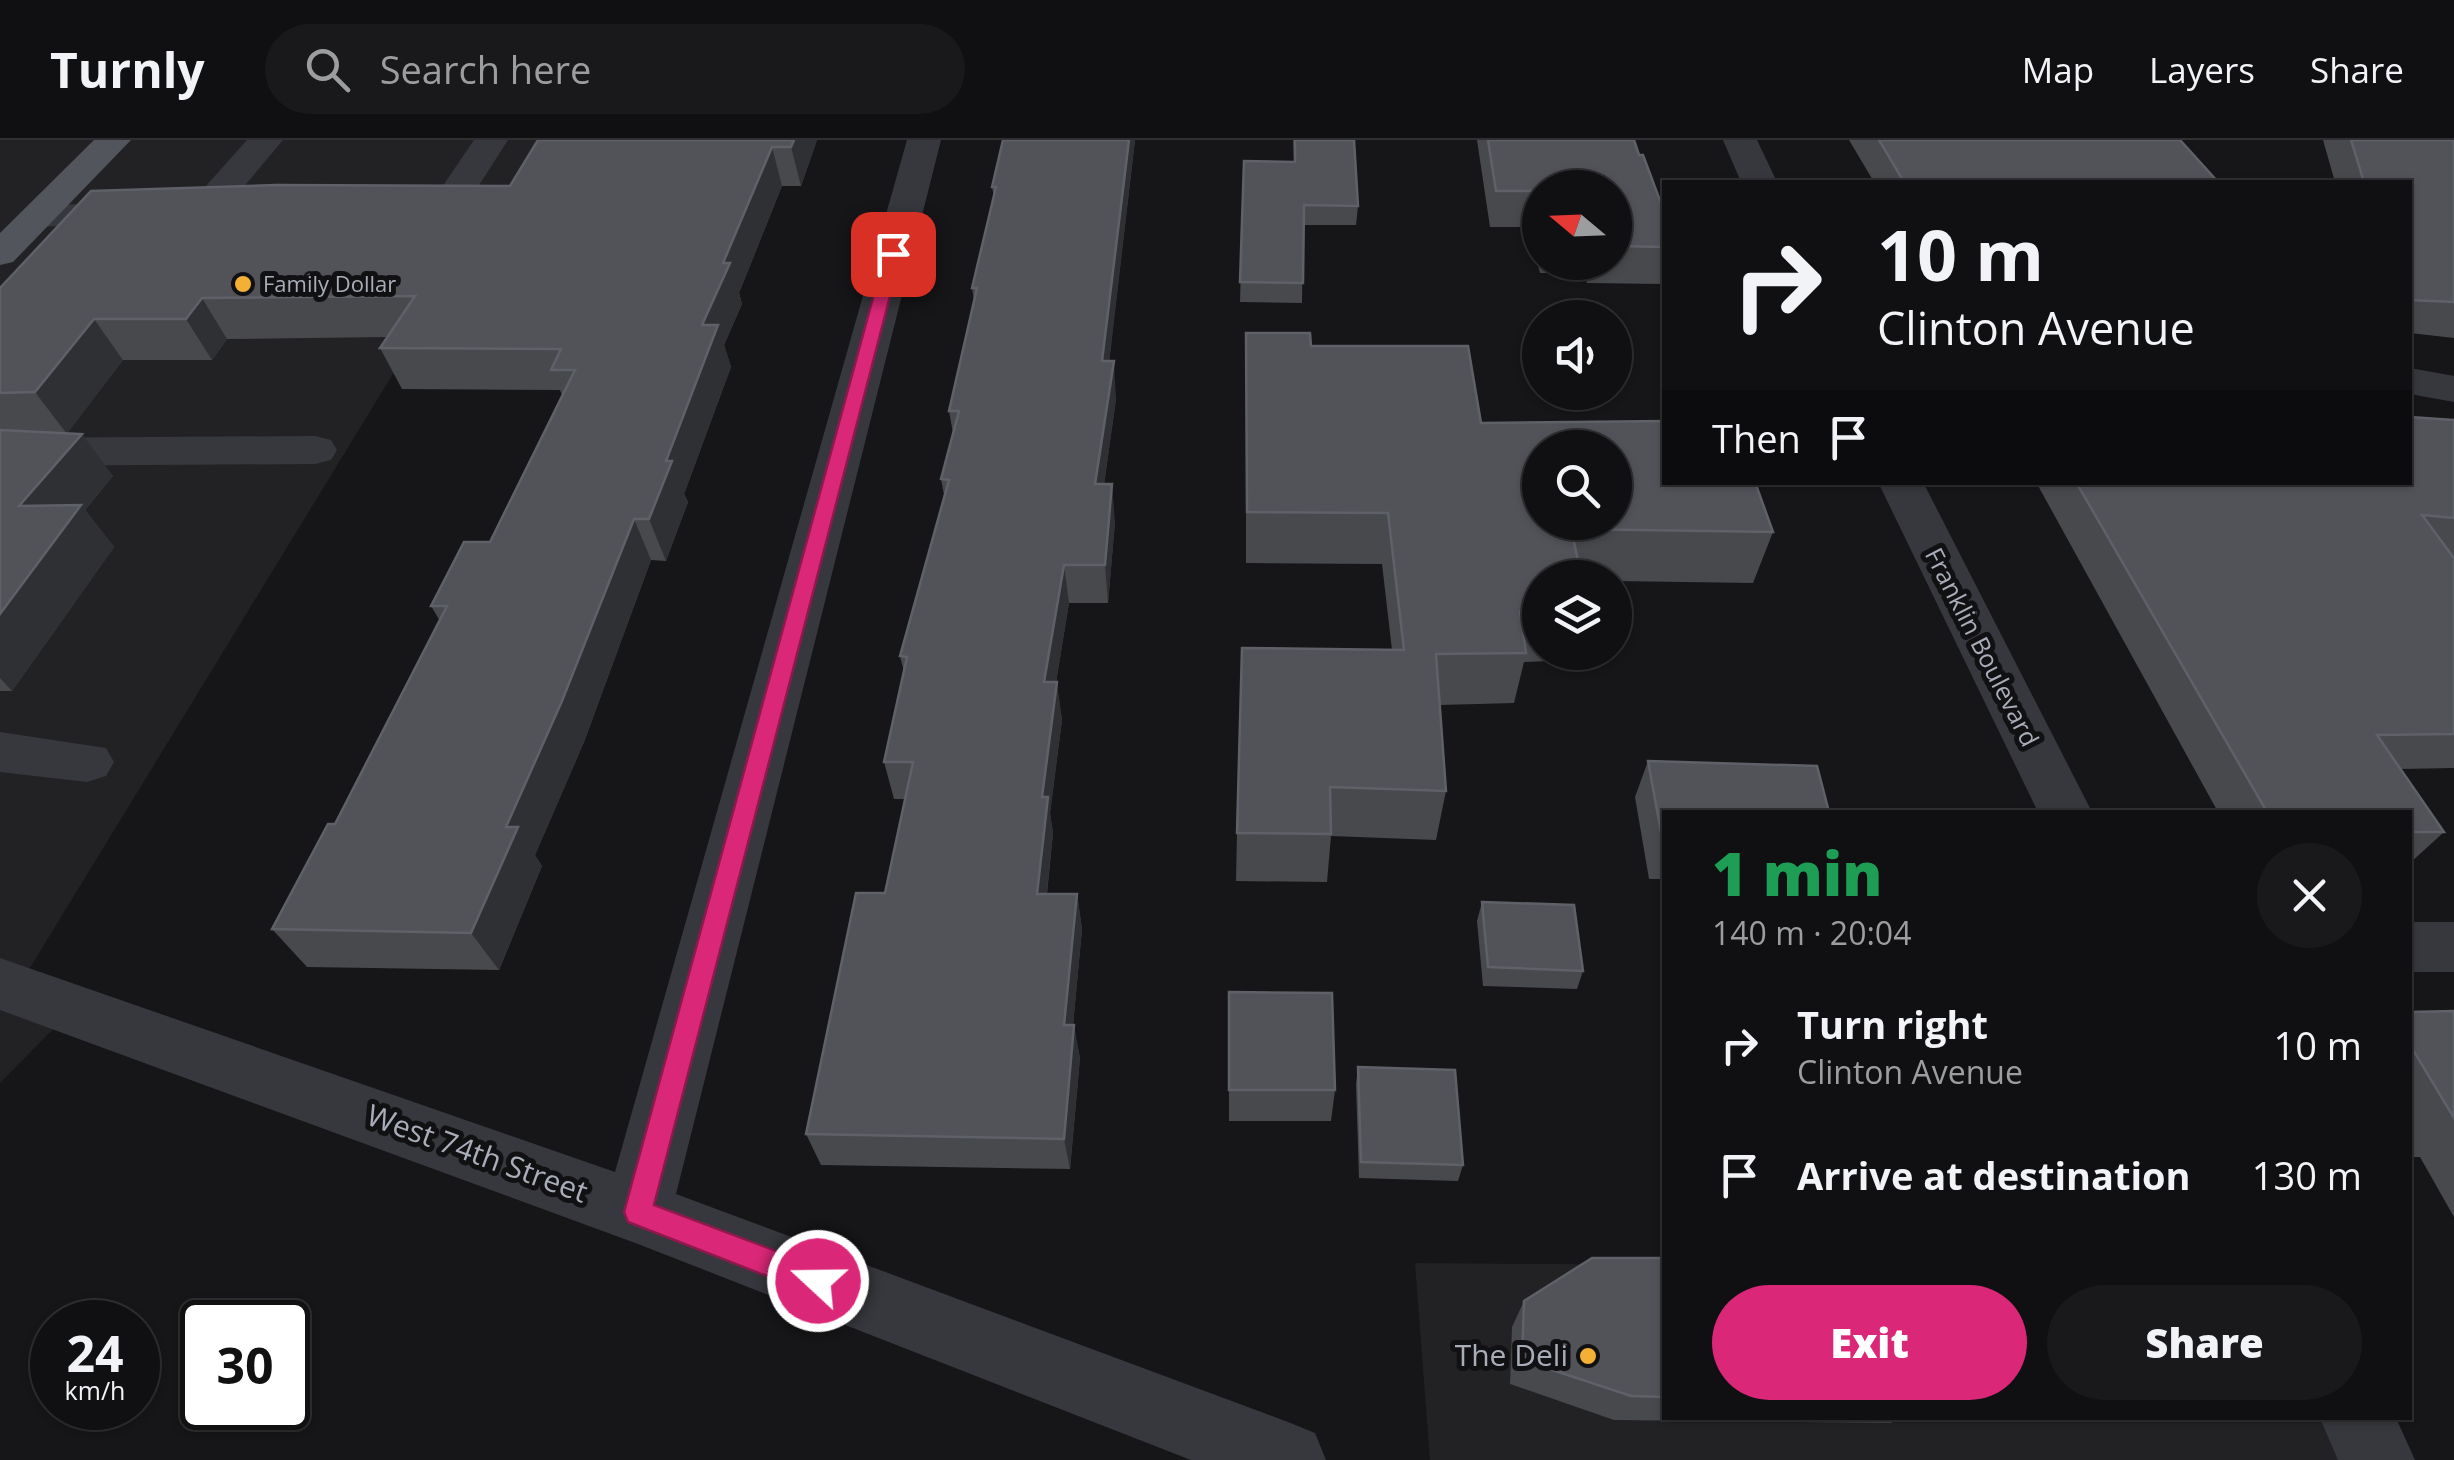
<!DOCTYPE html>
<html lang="en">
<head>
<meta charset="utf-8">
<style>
	body { margin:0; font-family:"Open Sans",sans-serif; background:#19191b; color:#f1f3f6; height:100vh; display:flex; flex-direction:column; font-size:38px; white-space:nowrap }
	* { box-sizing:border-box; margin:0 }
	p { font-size:32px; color:#9c9d9f }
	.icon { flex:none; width:55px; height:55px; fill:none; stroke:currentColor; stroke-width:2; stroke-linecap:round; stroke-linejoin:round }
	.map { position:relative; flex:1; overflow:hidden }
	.side { position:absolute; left:1662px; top:670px; width:750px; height:610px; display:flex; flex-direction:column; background:#101012; border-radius:0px; box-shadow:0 2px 8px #0004,0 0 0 2px #303032 }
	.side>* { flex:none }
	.guide { position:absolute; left:1662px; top:40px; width:750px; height:305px; border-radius:0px; box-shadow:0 2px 8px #0004,0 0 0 2px #303032; background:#101012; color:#f1f3f6; overflow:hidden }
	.needle { width:65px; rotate:289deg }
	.buttons { position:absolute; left:1522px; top:30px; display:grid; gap:20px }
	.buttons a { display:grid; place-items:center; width:110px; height:110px; border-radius:50%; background:#101012; box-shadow:0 2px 8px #0004,0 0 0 2px #303032; font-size:50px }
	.speed { position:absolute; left:30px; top:1160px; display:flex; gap:20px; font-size:50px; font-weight:700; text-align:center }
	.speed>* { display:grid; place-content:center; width:130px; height:130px; border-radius:50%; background:#101012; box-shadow:0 2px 8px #0004,0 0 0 2px #303032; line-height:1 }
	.speed small { font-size:25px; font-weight:400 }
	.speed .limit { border:5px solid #111; border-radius:15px; background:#fff; color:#111 }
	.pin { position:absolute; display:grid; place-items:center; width:85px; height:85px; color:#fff; margin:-42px; border-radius:20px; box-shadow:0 5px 15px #0006 }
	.me { position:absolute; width:110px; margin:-55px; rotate:291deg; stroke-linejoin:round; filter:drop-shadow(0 0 8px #0008) }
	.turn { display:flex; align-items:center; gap:35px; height:210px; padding:0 50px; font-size:45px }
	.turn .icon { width:130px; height:130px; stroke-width:2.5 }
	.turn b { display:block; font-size:70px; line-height:85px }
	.then { display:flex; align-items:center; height:95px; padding:0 50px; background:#0003; gap:20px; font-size:38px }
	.round { display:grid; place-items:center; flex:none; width:105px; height:105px; border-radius:52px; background:#19191b }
	.overview { display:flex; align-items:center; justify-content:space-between; height:170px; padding:0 50px }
	h1 { font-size:60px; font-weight:800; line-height:75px; color:#1e9e55 }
	.primary-button { display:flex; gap:20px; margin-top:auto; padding:20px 50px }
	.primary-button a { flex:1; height:115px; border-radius:60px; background:#db2777; color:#fff; font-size:40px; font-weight:800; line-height:115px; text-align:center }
	.primary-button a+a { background:#19191b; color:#f1f3f6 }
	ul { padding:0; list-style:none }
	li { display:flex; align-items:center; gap:30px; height:130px; padding:0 50px }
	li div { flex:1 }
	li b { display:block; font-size:38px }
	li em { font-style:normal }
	header { display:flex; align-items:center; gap:60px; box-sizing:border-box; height:140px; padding:0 50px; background:#101012; border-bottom:2px solid #303032 }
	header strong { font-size:48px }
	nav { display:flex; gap:55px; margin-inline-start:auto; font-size:35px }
	.search { width:700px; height:90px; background:#19191b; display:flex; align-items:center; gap:25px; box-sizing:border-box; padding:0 35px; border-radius:55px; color:#9c9d9f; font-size:38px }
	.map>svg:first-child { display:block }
	.built { fill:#222225 }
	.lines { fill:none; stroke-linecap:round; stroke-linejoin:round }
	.minor { fill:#37383d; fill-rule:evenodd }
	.major { fill:#53555c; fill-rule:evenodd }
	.wall { fill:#47494d; fill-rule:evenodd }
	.shaded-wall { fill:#2f3033 }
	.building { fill:#525359; stroke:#5f6168; stroke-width:2.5; fill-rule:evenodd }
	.route { fill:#db2777; stroke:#8e194d; stroke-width:2.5 }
	.poi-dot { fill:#f2b134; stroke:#111113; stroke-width:4 }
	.labels { text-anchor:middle; stroke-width:10; stroke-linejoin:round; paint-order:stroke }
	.far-poi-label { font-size:22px; fill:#a8adb8; stroke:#111113; text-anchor:start }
	.street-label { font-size:25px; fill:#a8adb8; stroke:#111113 }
	.near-street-label { font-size:30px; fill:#a8adb8; stroke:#111113 }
	.near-poi-label { font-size:30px; fill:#a8adb8; stroke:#111113; text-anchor:end }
</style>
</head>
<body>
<header>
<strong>Turnly</strong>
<div class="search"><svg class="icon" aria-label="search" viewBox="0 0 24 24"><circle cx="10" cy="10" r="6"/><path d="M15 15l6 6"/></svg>Search here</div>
<nav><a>Map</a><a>Layers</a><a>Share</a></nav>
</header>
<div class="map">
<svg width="2454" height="1320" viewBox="0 0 2454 1320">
	<rect width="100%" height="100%" fill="#161618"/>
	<!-- built -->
	<g class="built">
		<polygon points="0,0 561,0 407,211 17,849 72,870 0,943"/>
		<polygon points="1415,1123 1665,1125 1665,1278 2357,1278 2377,1320 1430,1320"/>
	</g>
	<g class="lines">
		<!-- minor -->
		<g class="minor">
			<polygon points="247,0 283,0 215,81 189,81 184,73 189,65"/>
			<polygon points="474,0 508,0 460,75 388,76 383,68 388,60 436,56"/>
			<polygon points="907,0 941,0 676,1054 1288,1282 1315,1293 1326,1320 1191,1320 638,1104 0,870 0,818 615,1032"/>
			<polygon points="1723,0 1757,0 1777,42 1741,42"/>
			<polygon points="145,63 158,66 163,74 158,82 38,87 25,84 20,76 25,68 38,65"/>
			<polygon points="2410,228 2454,236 2454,262 2410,254"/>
			<polygon points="315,296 331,300 337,310 331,320 315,324 0,326 0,298"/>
			<polygon points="1878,342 1923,342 2092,672 2038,672"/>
			<polygon points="0,592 106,608 114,622 106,636 87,642 0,632"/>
			<rect x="2410" y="782" width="44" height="50"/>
			<polygon points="2320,1278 2396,1278 2415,1320 2338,1320"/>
		</g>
		<!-- major -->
		<polygon class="major" points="94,0 131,0 13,122 0,125 0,93"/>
	</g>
	<!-- wall -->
	<g class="wall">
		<polygon points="538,0 817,0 801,46 782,46 739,153 742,164 724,205 731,227 684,354 688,362 666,421 651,420 584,602 535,715 542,726 499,830 307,827 272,789 335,684 440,481 431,466 490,402 562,255 560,250 402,249 380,208 387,197 227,199 212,220 123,220 67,293 113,336 85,370 114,407 12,551 0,551 0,148 510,46"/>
		<polygon points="1003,0 1135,0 1109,221 1116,259 1104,344 1115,382 1108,463 1069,463 1056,542 1062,580 1050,673 1053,693 1047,754 1077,754 1082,789 1073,885 1080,918 1070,1029 821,1025 806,994 885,753 905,659 894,659 884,622 904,532 900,516 944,355 941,339 953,293 949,271 974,160 972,148 994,58 992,47"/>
		<polygon points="1293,0 1354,0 1358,66 1356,85 1303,85 1302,163 1240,162 1244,21 1294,22"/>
		<path d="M1477,0H1634L1639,15L1665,74V144L1587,143L1584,133H1540L1528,87H1490ZM1540,48H1615V122H1540Z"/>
		<polygon points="1849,0 2180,0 2218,42 1874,42"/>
		<polygon points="2323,0 2454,0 2454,198 2410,193 2410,42 2335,42"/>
		<polygon points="1246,193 1311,206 1481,283 1773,392 1753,443 1615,441 1615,438 1540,438 1540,512 1578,512 1576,520 1524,522 1514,563 1440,565 1446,651 1436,700 1331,696 1327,742 1236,741 1237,693 1392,510 1382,424 1246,423"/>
		<polygon points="2454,280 2454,416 2452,415 2454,418 2454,628 2400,629 2444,692 2410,723 2410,672 2218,672 2036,342 2410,342"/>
		<polygon points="1648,621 1665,672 1665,739 1649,739 1635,657"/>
		<polygon points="1482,762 1583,831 1577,849 1483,846 1477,781"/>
		<polygon points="1229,852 1335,950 1331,981 1229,981"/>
		<polygon points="2454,871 2454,1077 2420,1017 2414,1017 2410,1011 2410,872"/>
		<polygon points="1358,927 1463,1025 1458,1041 1359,1038 1356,944"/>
		<polygon points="1665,1118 1665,1278 1897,1278 1891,1283 1614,1280 1510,1244 1512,1187 1524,1161"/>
	</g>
	<!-- shaded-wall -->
	<g class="shaded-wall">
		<polygon points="794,0 817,0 801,46 791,7"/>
		<polygon points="1129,0 1135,0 1105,259 1102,221"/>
		<polygon points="772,7 782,46 739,153 742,164 724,205 731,227 684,354 688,362 666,421 649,379 702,185 723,123"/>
		<polygon points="202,158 227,199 212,220 186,179"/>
		<polygon points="94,179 123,220 67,294 35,252"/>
		<polygon points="1114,221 1116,259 1099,382 1095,344"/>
		<polygon points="82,294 113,336 85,370 114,407 12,551 0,538 0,474 19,366"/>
		<polygon points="1112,344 1115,382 1108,463 1105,425"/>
		<polygon points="634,379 651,420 584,602 535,715 542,726 499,830 471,793 506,687"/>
		<polygon points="1064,425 1069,463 1050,580 1044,542"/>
		<polygon points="1057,542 1062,580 1050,673 1053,693 1043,789 1037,754 1042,657"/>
		<polygon points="1077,754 1082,789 1070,918 1064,885"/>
		<polygon points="1074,885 1080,918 1070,1029 1064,999"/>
	</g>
	<!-- building -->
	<g class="building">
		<polygon points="538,0 794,0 791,7 772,7 723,123 730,123 702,185 718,185 666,321 672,321 649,379 634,379 562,561 506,687 518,687 471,793 272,789 328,684 335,684 447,466 431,466 464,402 490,402 575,230 551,230 561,209 380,208 415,156 202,158 186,179 94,179 35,252 0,253 0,148 91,51 276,45 510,46"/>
		<polygon points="1003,0 1129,0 1102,221 1114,221 1095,344 1112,344 1105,425 1064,425 1044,542 1057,542 1042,657 1048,657 1037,754 1077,754 1064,885 1074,885 1064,999 806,994 856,753 885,753 913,622 884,622 907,517 900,516 949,340 941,339 959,271 949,271 977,148 972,148 996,47 992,47"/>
		<polygon points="1295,0 1354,0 1358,66 1304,65 1303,143 1240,142 1244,21 1295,22"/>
		<polygon points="1488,0 1634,0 1639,15 1643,15 1665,74 1665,107 1615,106 1615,48 1540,48 1540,71 1535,51 1496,51"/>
		<polygon points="1879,0 2180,0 2218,42 1904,42"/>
		<polygon points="2351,0 2454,0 2454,162 2410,160 2410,42 2364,42"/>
		<path d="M1246,193H1310L1311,206H1468L1481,283L1665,281V342H1755L1773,392L1571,389L1582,438H1540V471L1520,472L1526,513L1436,514L1446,651L1330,647L1331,694L1237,693L1242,508L1404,510L1388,373L1247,372ZM1540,308H1615V382H1540Z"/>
		<polygon points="2410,277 2454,280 2454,378 2422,375 2454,418 2454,594 2377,595 2444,692 2410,692 2410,672 2267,672 2076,342 2410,342"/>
		<polygon points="0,290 82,294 19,366 81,365 0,474"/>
		<polygon points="1648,621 1817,626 1829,672 1665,672 1665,703 1663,703"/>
		<polygon points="1482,762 1574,765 1583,831 1488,827"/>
		<polygon points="1229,852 1332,853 1335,950 1229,950"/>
		<polygon points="2454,871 2454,978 2410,905 2410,872"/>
		<polygon points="1358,927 1455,930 1463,1025 1361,1022"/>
		<polygon points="1592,1118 1665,1118 1665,1257 1631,1256 1522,1220 1524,1161"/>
	</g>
	<!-- route -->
	<polygon class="route" points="893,110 901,114 654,1065 829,1131 833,1141 829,1151 818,1156 628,1082 624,1072 885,114"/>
	<!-- markers -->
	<g class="poi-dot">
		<circle cx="243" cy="144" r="10"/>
		<circle cx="1588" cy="1216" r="10"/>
	</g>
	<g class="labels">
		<!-- far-poi labels -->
		<g class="far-poi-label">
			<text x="263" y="152">Family Dollar</text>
		</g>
		<!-- street labels -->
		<g class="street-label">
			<text transform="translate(1982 507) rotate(63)" y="9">Franklin Boulevard</text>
		</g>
		<!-- near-street labels -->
		<g class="near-street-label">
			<text transform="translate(477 1014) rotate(20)" y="10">West 74th Street</text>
		</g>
		<!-- near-poi labels -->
		<g class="near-poi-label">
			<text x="1568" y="1226">The Deli</text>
		</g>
	</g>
</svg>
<div class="buttons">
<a><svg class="needle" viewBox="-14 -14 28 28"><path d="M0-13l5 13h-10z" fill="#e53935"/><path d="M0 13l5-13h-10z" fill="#9c9d9f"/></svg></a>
<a><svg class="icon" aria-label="sound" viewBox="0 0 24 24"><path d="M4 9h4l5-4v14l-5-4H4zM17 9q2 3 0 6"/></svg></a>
<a><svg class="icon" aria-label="search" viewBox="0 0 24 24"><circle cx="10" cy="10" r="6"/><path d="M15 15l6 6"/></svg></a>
<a><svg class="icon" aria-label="layers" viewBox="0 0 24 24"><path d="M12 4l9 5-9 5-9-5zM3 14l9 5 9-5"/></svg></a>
</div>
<div class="speed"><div>24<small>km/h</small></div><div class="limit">30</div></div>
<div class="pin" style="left:893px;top:114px;background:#d93025"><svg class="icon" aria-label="arrive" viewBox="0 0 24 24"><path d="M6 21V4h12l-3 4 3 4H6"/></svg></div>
<svg class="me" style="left:818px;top:1141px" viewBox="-20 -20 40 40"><circle r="17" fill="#db2777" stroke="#fff" stroke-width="3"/><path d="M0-11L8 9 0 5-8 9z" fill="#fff"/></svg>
<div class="guide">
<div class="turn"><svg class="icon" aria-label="right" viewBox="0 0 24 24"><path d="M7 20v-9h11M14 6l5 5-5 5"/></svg><div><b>10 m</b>Clinton Avenue</div></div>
<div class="then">Then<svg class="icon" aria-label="arrive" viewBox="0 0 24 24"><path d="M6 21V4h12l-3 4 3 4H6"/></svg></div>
</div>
<section class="side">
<div class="overview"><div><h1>1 min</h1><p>140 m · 20:04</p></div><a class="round"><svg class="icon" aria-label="close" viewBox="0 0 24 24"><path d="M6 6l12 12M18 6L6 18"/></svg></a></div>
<ul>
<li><svg class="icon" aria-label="right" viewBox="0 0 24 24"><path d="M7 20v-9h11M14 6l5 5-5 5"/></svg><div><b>Turn right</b><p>Clinton Avenue</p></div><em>10 m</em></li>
<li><svg class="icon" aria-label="arrive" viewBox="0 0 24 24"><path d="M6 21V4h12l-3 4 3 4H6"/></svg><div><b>Arrive at destination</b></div><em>130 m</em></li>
</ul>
<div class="primary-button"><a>Exit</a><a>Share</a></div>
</section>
</div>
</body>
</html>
